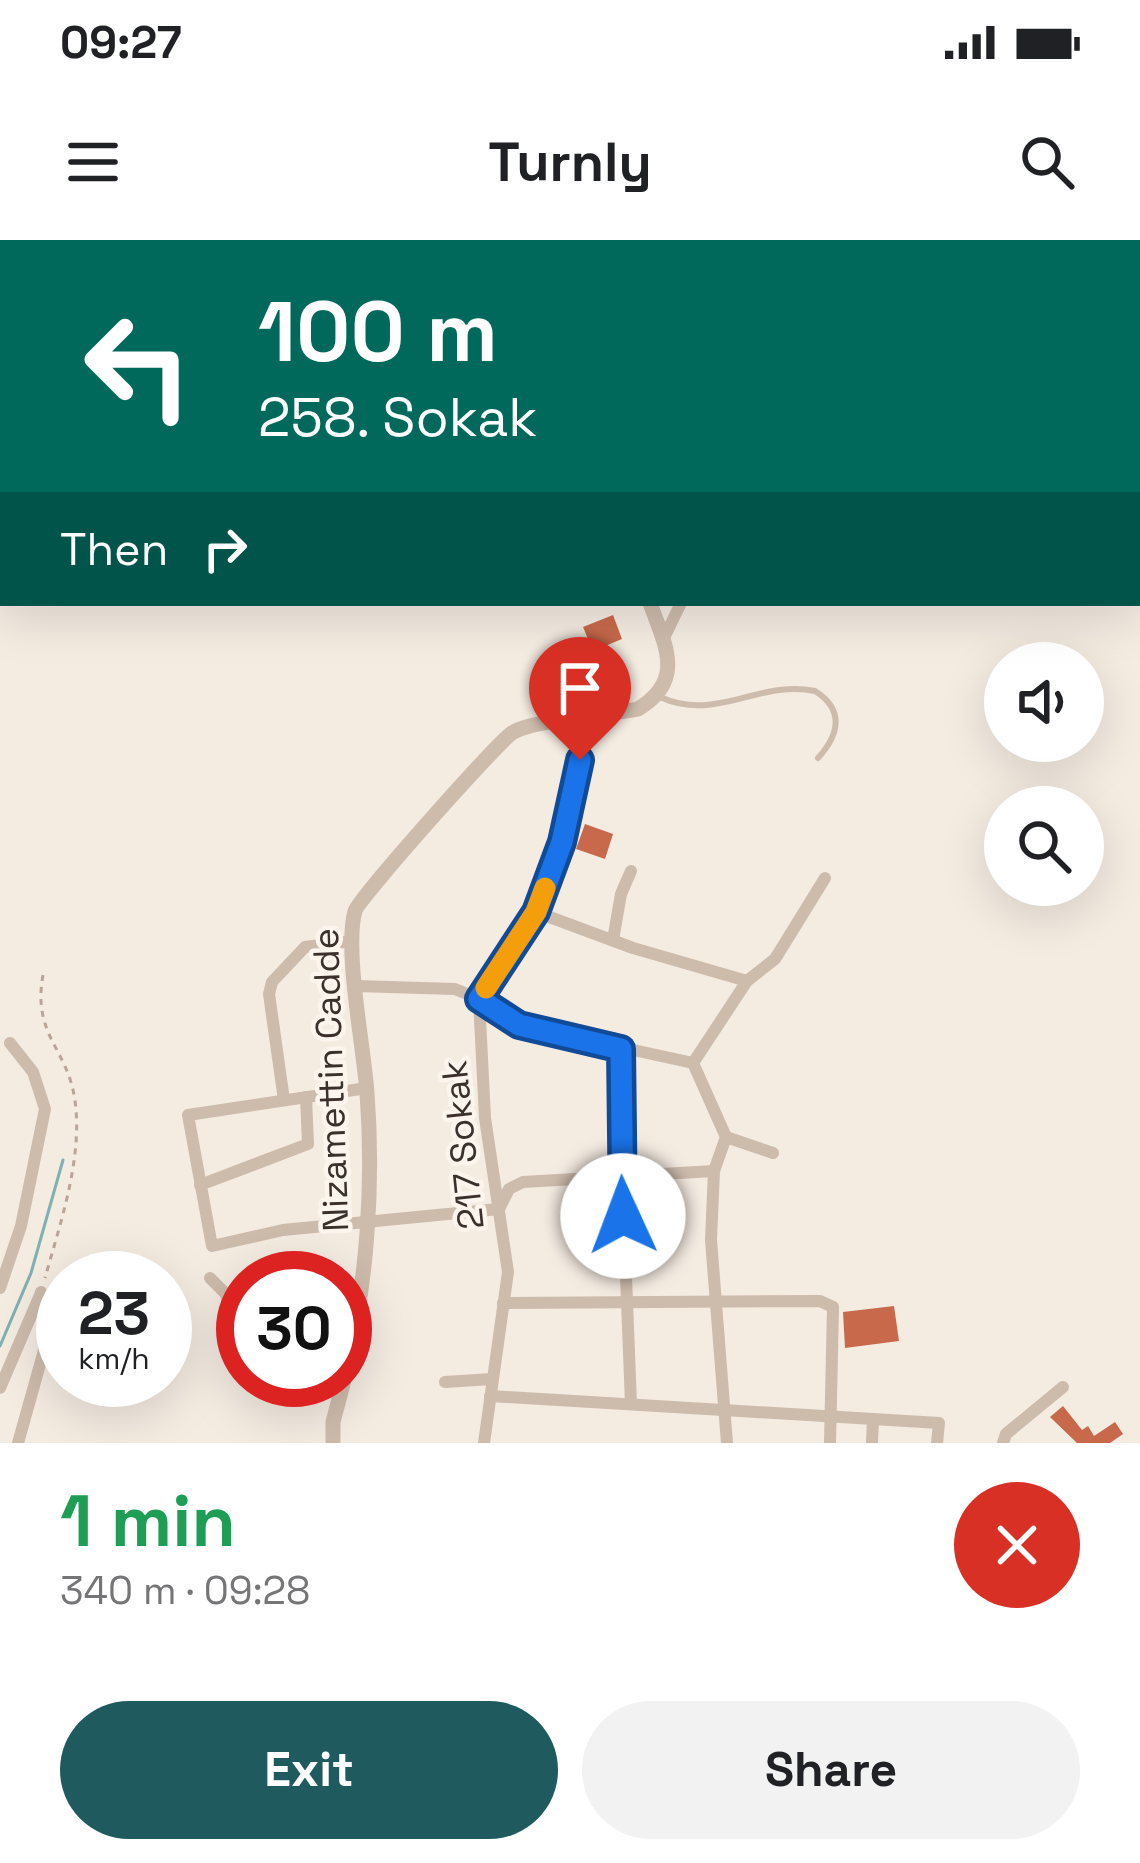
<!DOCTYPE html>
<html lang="en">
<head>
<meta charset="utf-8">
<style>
	body { margin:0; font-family:"Space Grotesk",sans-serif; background:#f2f2f2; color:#202124; height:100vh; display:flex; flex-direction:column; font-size:45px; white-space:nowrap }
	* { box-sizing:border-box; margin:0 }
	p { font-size:39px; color:#757577 }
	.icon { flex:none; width:66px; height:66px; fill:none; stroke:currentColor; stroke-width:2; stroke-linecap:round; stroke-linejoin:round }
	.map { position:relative; height:1203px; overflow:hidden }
	.side { display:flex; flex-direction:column; background:#fff; flex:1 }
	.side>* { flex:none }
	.banner { position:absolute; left:0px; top:0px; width:1140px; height:366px; box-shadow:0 12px 48px #0002; background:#00695c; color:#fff; overflow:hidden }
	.fabs { position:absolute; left:984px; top:402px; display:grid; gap:24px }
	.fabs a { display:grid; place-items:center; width:120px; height:120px; border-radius:50%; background:#fff; box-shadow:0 12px 48px #0002; font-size:60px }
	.speed { position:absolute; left:36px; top:1011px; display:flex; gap:24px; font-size:60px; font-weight:700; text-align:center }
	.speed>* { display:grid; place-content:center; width:156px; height:156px; border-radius:50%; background:#fff; box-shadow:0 12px 48px #0002; line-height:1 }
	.speed small { font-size:30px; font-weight:400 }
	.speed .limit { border:18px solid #d22; background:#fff; color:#111 }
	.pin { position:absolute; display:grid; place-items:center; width:102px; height:102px; color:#fff; margin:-123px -51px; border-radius:50% 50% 50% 0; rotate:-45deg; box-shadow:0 0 12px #0007 }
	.pin .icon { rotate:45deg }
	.me { position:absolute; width:132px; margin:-66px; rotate:358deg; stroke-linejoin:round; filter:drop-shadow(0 0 9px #0008) }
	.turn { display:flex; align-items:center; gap:42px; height:252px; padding:0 60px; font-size:54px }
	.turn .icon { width:156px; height:156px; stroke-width:2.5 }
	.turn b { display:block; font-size:84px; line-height:102px }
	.then { display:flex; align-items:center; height:114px; padding:0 60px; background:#0003; gap:24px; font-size:45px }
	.round { display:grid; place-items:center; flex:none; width:126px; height:126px; border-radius:63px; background:#f2f2f2 }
	.summary { display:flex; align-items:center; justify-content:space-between; height:204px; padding:0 60px }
	h1 { font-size:72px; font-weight:700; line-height:90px; color:#1e9e55 }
	.action { display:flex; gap:24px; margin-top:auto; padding:24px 60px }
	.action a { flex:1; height:138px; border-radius:72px; background:#1f5a5e; color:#fff; font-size:48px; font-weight:700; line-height:138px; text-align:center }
	.action a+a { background:#f2f2f2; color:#202124 }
	.status { display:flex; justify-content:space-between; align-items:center; height:84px; padding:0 60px; background:#fff; direction:ltr }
	.status svg { height:33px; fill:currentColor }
	header { display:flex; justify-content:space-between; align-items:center; height:156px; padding:0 60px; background:#fff; font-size:54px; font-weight:700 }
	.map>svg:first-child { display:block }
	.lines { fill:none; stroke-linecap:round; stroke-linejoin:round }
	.stream { stroke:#7fb0b2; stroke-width:3 }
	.building { fill:#c8694b }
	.path { stroke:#b9a596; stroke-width:3; stroke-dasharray:6 6; stroke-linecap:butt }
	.service { stroke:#cdbbac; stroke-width:6 }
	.minor { stroke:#cdbbac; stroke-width:12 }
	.tertiary { stroke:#cdbbac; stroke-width:15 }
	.route-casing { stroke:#114b97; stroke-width:30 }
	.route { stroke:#1a73e8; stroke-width:21 }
	.slow { stroke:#f59e0b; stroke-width:21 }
	.labels { text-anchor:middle; stroke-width:9; stroke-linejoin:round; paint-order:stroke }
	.street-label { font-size:36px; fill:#3b302b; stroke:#fbf5ee }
</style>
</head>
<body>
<div class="status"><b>09:27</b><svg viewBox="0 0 49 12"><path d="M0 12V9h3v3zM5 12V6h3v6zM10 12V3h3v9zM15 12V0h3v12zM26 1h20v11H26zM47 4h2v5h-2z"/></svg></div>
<header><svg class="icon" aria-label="menu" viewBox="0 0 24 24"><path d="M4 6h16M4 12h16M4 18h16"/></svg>Turnly<svg class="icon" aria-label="search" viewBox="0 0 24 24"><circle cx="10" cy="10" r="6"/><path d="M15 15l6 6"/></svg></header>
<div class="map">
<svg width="1140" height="1203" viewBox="0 0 1140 1203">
	<rect width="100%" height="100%" fill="#f4ebe1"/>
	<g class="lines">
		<!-- stream -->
		<polyline class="stream" points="0,1106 31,1033 63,920"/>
	</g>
	<!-- building -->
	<g class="building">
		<polygon points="613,375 622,399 593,411 583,387"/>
		<polygon points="585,584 613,594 605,619 576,609"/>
		<polygon points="894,1066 899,1101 845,1108 843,1072"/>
		<polygon points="1063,1166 1082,1190 1088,1186 1094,1196 1115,1182 1123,1194 1110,1203 1077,1203 1050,1177"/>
	</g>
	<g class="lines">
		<!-- path -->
		<path class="path" d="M43,735C32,796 68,808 75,861C83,918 60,984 45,1038"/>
		<!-- service -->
		<path class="service" d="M660,457C717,483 759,439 815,451C845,470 839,495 818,518"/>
		<!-- minor -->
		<g class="minor">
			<polyline points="1137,17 1140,14"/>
			<polyline points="664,398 681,363"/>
			<polyline points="536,672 633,708 747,741"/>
			<polyline points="613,700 621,654 631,631"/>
			<polyline points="356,746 455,749 479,759 519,785 693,823"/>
			<polyline points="621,809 622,934 631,1164"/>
			<polyline points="693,823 726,897 714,931 711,1000 727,1203"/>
			<polyline points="693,823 747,741 775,719 825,638"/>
			<polyline points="367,848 188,875 212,1006 283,990 499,969 509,949 523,942 714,931"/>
			<polyline points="284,860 269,754 272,742 305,707 352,701"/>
			<polyline points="726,897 773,913"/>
			<polyline points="200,945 308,904 306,857"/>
			<polyline points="210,1038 225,1053 243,1093"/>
			<polyline points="0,1048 21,986 45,869 33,832 10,803"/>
			<polyline points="503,1063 820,1061 833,1067 830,1203"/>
			<polyline points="445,1142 492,1139"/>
			<polyline points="0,1148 40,1055"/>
			<polyline points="490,1156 939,1183 937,1203"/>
			<polyline points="18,1203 46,1103 41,1052"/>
			<polyline points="484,1203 508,1032 485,878 479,759 536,672 562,602 589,479"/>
			<polyline points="872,1203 873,1179"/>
			<polyline points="1003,1203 1006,1194 1063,1147"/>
		</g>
		<!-- tertiary -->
		<g class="tertiary">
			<polyline points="644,0 644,3"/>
			<path d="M345,1135C367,1045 374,945 367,853C364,808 344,710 355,671C358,659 498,502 512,493C532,480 610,475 638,469C686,440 665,405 650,363"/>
			<polyline points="333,1203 333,1182 344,1140"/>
		</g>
	</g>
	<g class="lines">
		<defs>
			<polyline id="route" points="580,520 562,602 536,672 479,759 519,785 621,809 623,976"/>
		</defs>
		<!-- route casing -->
		<use href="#route" class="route-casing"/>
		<!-- route -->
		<use href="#route" class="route"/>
		<!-- slow -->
		<polyline class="slow" points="486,748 536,672 545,648"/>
	</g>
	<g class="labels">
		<!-- street labels -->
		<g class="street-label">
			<text transform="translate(330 840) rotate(-92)" y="13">Nizamettin Cadde</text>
			<text transform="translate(462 905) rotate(-96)" y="13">217 Sokak</text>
		</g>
	</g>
</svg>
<div class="fabs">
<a><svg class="icon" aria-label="sound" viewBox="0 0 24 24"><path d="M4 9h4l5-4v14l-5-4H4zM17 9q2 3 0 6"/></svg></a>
<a><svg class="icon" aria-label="search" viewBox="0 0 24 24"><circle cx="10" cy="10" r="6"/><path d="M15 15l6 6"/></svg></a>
</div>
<div class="speed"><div>23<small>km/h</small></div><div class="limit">30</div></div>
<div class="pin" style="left:580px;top:520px;background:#d93025"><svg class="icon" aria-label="arrive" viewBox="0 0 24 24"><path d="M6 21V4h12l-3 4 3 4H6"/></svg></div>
<svg class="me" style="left:623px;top:976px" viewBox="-20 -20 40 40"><circle r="19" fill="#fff"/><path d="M0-13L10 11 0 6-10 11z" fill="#1a73e8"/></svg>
<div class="banner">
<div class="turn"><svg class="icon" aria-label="left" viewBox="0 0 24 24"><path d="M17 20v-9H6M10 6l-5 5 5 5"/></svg><div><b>100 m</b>258. Sokak</div></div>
<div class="then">Then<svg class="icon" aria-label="right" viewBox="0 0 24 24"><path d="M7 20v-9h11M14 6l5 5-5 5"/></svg></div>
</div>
</div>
<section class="side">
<div class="summary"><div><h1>1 min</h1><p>340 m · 09:28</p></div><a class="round" style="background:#d93025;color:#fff"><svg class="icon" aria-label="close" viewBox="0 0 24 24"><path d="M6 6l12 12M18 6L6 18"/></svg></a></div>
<div class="action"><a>Exit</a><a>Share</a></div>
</section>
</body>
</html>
